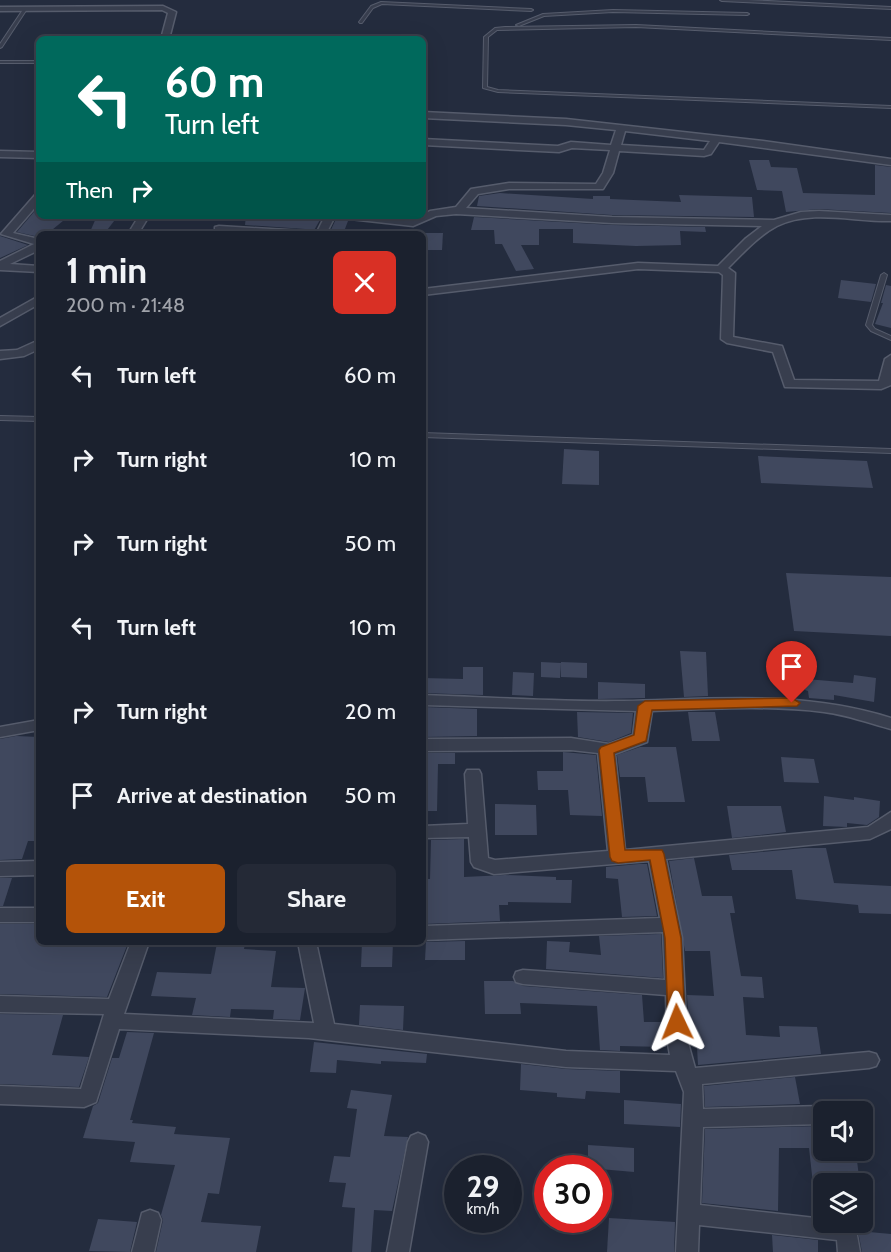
<!DOCTYPE html>
<html lang="en">
<head>
<meta charset="utf-8">
<style>
	body { margin:0; font-family:Cabin,sans-serif; background:#242936; color:#f1f3f6; height:100vh; display:flex; flex-direction:column; font-size:22px; white-space:nowrap }
	* { box-sizing:border-box; margin:0 }
	p { font-size:20px; color:#a0a3aa }
	.icon { flex:none; width:33px; height:33px; fill:none; stroke:currentColor; stroke-width:2; stroke-linecap:round; stroke-linejoin:round }
	.map { position:relative; flex:1; overflow:hidden }
	.sheet { position:absolute; left:36px; top:231px; width:390px; height:714px; display:flex; flex-direction:column; background:#1b212e; border-radius:9px; box-shadow:0 6px 24px #0002,0 0 0 2px #393e4a }
	.sheet>* { flex:none }
	.guide { position:absolute; left:36px; top:36px; width:390px; height:183px; border-radius:9px; box-shadow:0 6px 24px #0002,0 0 0 2px #393e4a; background:#00695c; color:#fff; overflow:hidden }
	.tools { position:absolute; left:813px; top:1101px; display:grid; gap:12px }
	.tools a { display:grid; place-items:center; width:60px; height:60px; border-radius:9px; background:#1b212e; box-shadow:0 6px 24px #0002,0 0 0 2px #393e4a; font-size:30px }
	.speed { position:absolute; left:444px; top:1155px; display:flex; gap:12px; font-size:30px; font-weight:700; text-align:center }
	.speed>* { display:grid; place-content:center; width:78px; height:78px; border-radius:50%; background:#1b212e; box-shadow:0 6px 24px #0002,0 0 0 2px #393e4a; line-height:1 }
	.speed small { font-size:15px; font-weight:400 }
	.speed .limit { border:9px solid #d22; background:#fff; color:#111 }
	.pin { position:absolute; display:grid; place-items:center; width:51px; height:51px; color:#fff; margin:-62px -26px; border-radius:50% 50% 50% 0; rotate:-45deg; box-shadow:0 0 6px #0007 }
	.pin .icon { rotate:45deg }
	.me { position:absolute; width:66px; margin:-33px; rotate:358deg; stroke-linejoin:round; filter:drop-shadow(0 0 4px #0008) }
	.turn { display:flex; align-items:center; gap:21px; height:126px; padding:0 30px; font-size:27px }
	.turn .icon { width:78px; height:78px; stroke-width:2.5 }
	.turn b { display:block; font-size:42px; line-height:51px }
	.then { display:flex; align-items:center; height:57px; padding:0 30px; background:#0003; gap:12px; font-size:22px }
	.round { display:grid; place-items:center; flex:none; width:63px; height:63px; border-radius:9px; background:#242936 }
	.headline { display:flex; align-items:center; justify-content:space-between; height:102px; padding:0 30px }
	h1 { font-size:36px; font-weight:700; line-height:45px }
	.cta { display:flex; gap:12px; margin-top:auto; padding:12px 30px }
	.cta a { flex:1; height:69px; border-radius:9px; background:#b45309; color:#fff; font-size:24px; font-weight:700; line-height:69px; text-align:center }
	.cta a+a { background:#242936; color:#f1f3f6 }
	ul { padding:0; list-style:none }
	li { display:flex; align-items:center; gap:18px; height:84px; padding:0 30px }
	li div { flex:1 }
	li b { display:block; font-size:22px }
	li em { font-style:normal }
	.map>svg:first-child { display:block }
	.building { fill:#40485e }
	.lines { fill:none; stroke-linecap:round; stroke-linejoin:round }
	.service-casing { stroke:#565c6c; stroke-width:2 }
	.minor-casing { stroke:#565c6c; stroke-width:3 }
	.service { fill:#383e4e; fill-rule:evenodd }
	.minor { fill:#383e4e; fill-rule:evenodd }
	.route { fill:#b45309; stroke:#753606; stroke-width:1.5 }
</style>
</head>
<body>
<div class="map">
<svg width="891" height="1252" viewBox="0 0 891 1252">
	<rect width="100%" height="100%" fill="#242c3e"/>
	<!-- building -->
	<g class="building">
		<polygon points="749,160 769,160 771,167 797,168 803,193 875,195 875,165 891,167 891,213 819,209 786,212 782,191 757,190"/>
		<polygon points="500,193 593,199 593,196 610,196 610,199 681,202 679,195 752,197 754,217 612,215 477,206 479,196"/>
		<polygon points="39,206 39,216 69,216 47,234 39,234 39,237 17,232"/>
		<polygon points="97,216 118,216 104,234 89,234"/>
		<polygon points="246,216 319,216 318,218 321,218 312,234 305,229 245,225"/>
		<polygon points="474,217 612,225 705,227 706,232 680,231 681,245 636,246 573,243 573,229 539,229 539,245 521,245 534,269 516,271 502,244 495,244 494,230 471,230"/>
		<polygon points="336,219 348,221 343,234 329,234"/>
		<polygon points="423,233 443,233 442,250 423,250"/>
		<polygon points="0,236 28,245 0,258"/>
		<polygon points="841,280 876,284 871,302 838,298"/>
		<polygon points="886,285 891,286 891,328 875,324 883,303 881,303"/>
		<polygon points="564,449 599,451 599,485 562,484"/>
		<polygon points="758,456 867,461 873,488 761,483"/>
		<polygon points="786,573 891,577 891,636 794,631"/>
		<polygon points="680,651 706,652 708,696 684,697"/>
		<polygon points="541,662 561,663 560,678 541,677"/>
		<polygon points="561,662 587,663 587,678 561,677"/>
		<polygon points="463,667 483,667 483,695 423,693 423,678 463,679"/>
		<polygon points="513,672 534,673 533,696 512,695"/>
		<polygon points="854,675 876,678 874,702 834,695 834,700 809,698 808,691 805,690 806,679 853,683"/>
		<polygon points="598,682 645,684 645,698 598,699"/>
		<polygon points="423,707 477,709 477,736 423,737"/>
		<polygon points="577,712 633,713 631,733 609,742 578,737"/>
		<polygon points="688,712 715,712 720,741 692,741"/>
		<polygon points="16,736 39,737 39,841 28,841 22,859 0,860 0,739"/>
		<polygon points="640,747 676,747 685,802 648,802 645,777 620,777 617,755"/>
		<polygon points="563,752 596,755 602,816 570,815 568,790 538,790 537,771 563,771"/>
		<polygon points="423,753 455,753 455,764 438,764 437,811 423,811"/>
		<polygon points="781,757 814,759 819,783 784,782"/>
		<polygon points="824,796 854,800 854,797 880,801 879,817 867,825 847,823 847,827 823,826"/>
		<polygon points="495,804 536,805 537,835 495,835"/>
		<polygon points="727,806 781,806 786,832 732,838"/>
		<polygon points="464,839 464,877 505,875 556,877 556,880 572,880 571,903 508,902 508,905 499,905 500,921 423,924 423,883 428,883 428,879 430,879 431,840"/>
		<polygon points="804,848 826,848 834,883 891,886 891,914 859,913 858,905 796,899 792,870 732,870 729,855"/>
		<polygon points="694,858 702,896 732,896 735,913 730,913 741,976 762,977 764,998 743,997 746,1035 780,1037 779,1026 817,1027 821,1054 698,1065 696,1029 689,1029 687,995 714,996 710,951 685,951 669,861"/>
		<polygon points="639,864 647,864 657,916 622,917 618,879 606,878 606,867"/>
		<polygon points="0,878 12,878 3,906 0,906"/>
		<polygon points="0,924 39,924 39,942 128,943 107,997 0,994"/>
		<polygon points="661,934 663,978 546,969 547,941 570,942 569,952 601,955 599,936"/>
		<polygon points="465,941 465,960 425,960 426,942"/>
		<polygon points="362,942 393,942 392,967 361,967"/>
		<polygon points="217,943 245,944 244,949 276,951 271,987 305,988 300,1020 273,1019 274,1010 231,1009 230,1017 192,1015 196,998 151,996 157,972 211,974"/>
		<polygon points="484,981 513,981 523,986 642,995 644,1022 664,1022 666,1047 620,1046 620,1051 600,1050 597,1006 520,1003 521,1014 485,1014"/>
		<polygon points="360,1005 404,1006 403,1030 359,1025"/>
		<polygon points="0,1014 63,1015 52,1055 89,1057 79,1087 0,1084"/>
		<polygon points="127,1032 154,1033 130,1120 133,1120 132,1123 176,1127 174,1134 230,1138 219,1194 208,1193 201,1222 261,1226 256,1252 156,1252 163,1220 161,1215 175,1165 130,1162 135,1142 83,1138 93,1106 98,1103 112,1058 119,1058"/>
		<polygon points="314,1042 427,1054 426,1063 381,1061 381,1064 337,1060 336,1073 310,1072"/>
		<polygon points="521,1064 566,1069 620,1071 620,1093 586,1091 585,1099 557,1097 557,1093 520,1090"/>
		<polygon points="795,1077 800,1104 705,1107 704,1086"/>
		<polygon points="351,1090 392,1095 384,1136 408,1137 392,1211 374,1210 371,1252 352,1252 355,1208 342,1207 346,1183 329,1182 334,1156 350,1157 357,1109 347,1108"/>
		<polygon points="624,1100 681,1104 680,1127 624,1124"/>
		<polygon points="824,1126 824,1159 857,1161 860,1184 813,1184 809,1148 779,1148 778,1211 702,1203 705,1129"/>
		<polygon points="588,1145 634,1148 634,1172 588,1168"/>
		<polygon points="609,1218 675,1222 674,1252 607,1252"/>
		<polygon points="98,1219 137,1222 130,1252 89,1251"/>
		<polygon points="858,1231 891,1234 891,1252 862,1252"/>
		<polygon points="772,1235 818,1240 818,1252 773,1252"/>
	</g>
	<g class="lines">
		<defs>
			<g id="service">
				<polygon points="720,0 748,0 891,7 891,9 722,1"/>
				<polygon points="381,2 531,9 533,10 531,11 382,4 373,8 362,23 360,23 359,22 371,6"/>
				<polygon points="24,8 27,9 2,47 0,48 0,44"/>
				<polygon points="613,10 747,13 749,14 747,15 613,12 544,16 519,26 516,25 543,14"/>
				<polygon points="636,25 891,38 891,40 636,27 497,30 488,37 487,87 498,90 891,106 891,108 498,92 483,88 484,37 495,28 505,27"/>
				<rect x="0" y="61" width="39" height="2"/>
				<polygon points="884,273 887,275 872,325 875,329 891,336 891,340 871,331 866,325 881,275"/>
				<polygon points="0,416 39,417 39,421 0,420"/>
				<polygon points="423,433 891,449 891,453 423,437"/>
			</g>
			<g id="minor">
				<polygon points="163,6 176,12 169,39 161,39 168,13 162,10 0,11 0,7"/>
				<path d="M423,112L566,119L763,141L891,159V165L719,142L711,154L704,156L619,151L613,173L603,189H509L478,194L466,208L612,217L774,220L801,212L819,211L891,215V221C854,222 812,209 777,226C758,236 743,253 728,268L735,273L733,337L782,346L794,380L879,381L885,359L891,355V385L881,389L785,387L773,352L727,343L721,339L723,275L719,272L638,269L423,295V289L638,263L718,266L745,239L762,226L612,223L456,214L436,216L413,226L341,218L340,216H376L412,220L430,211L456,207L471,189L509,183L596,184L603,173L610,150L572,148L559,152L423,145V139L558,146L571,142L611,145L616,130L566,125L423,118ZM625,131L710,141L704,150L621,145Z"/>
				<polygon points="0,151 39,152 39,158 0,157"/>
				<polygon points="39,194 39,203 13,233 39,239 39,250 10,264 39,266 39,272 0,270 0,261 34,244 1,234 35,195"/>
				<polygon points="139,216 149,216 138,234 128,234"/>
				<polygon points="325,216 335,216 326,234 316,234"/>
				<polygon points="219,226 305,231 310,234 215,231 215,227"/>
				<polygon points="39,296 39,304 0,326 0,318"/>
				<polygon points="39,340 39,349 24,356 0,359 0,351 17,350"/>
				<path d="M423,695C490,697 557,702 624,701C717,699 801,690 891,718V729C869,723 847,715 824,712C767,705 710,709 652,711L647,742L615,754L625,850L868,827L891,812V829L870,839L666,859L682,938L687,1039L695,1068L869,1052L876,1054L879,1060L876,1066L869,1068L702,1084L703,1109L824,1106L833,1112H824V1124L703,1127L700,1205L824,1219V1222H846L856,1230L860,1252H838L837,1240L699,1225L698,1252H676L684,1092L676,1071L566,1067L309,1038L119,1029L96,1102L84,1107L0,1104V1086L81,1089L104,1014L0,1012V996L109,999L131,942H149L124,1014L314,1023L298,942H316L334,1024L566,1051L670,1055L667,1039L666,995L523,984L516,982L514,977L516,972L523,970L665,980L663,932L423,940V926L660,918L649,861L494,874L474,867L471,862L469,837L423,838V826L468,824L465,774L467,770H479L481,774L488,858L495,860L608,851L598,753L571,750L423,751V739L571,738L609,744L633,735L636,711L423,705Z"/>
				<polygon points="39,720 39,730 0,737 0,727"/>
				<polygon points="39,861 39,875 0,876 0,862"/>
				<rect x="0" y="908" width="39" height="14"/>
				<polygon points="418,1133 425,1136 428,1142 409,1252 387,1252 408,1142 411,1136"/>
				<polygon points="150,1210 158,1213 161,1220 154,1252 132,1252 142,1213"/>
			</g>
		</defs>
		<!-- service casing -->
		<use href="#service" class="service-casing"/>
		<!-- minor casing -->
		<use href="#minor" class="minor-casing"/>
		<!-- service -->
		<use href="#service" class="service"/>
		<!-- minor -->
		<use href="#minor" class="minor"/>
	</g>
	<!-- route -->
	<polygon class="route" points="792,698 800,703 797,706 652,710 646,741 614,753 625,850 662,850 664,854 681,938 685,1022 683,1027 677,1029 670,1027 668,1022 665,938 650,860 618,863 612,861 610,857 599,750 601,747 634,735 638,706 645,701"/>
</svg>
<div class="tools">
<a><svg class="icon" aria-label="sound" viewBox="0 0 24 24"><path d="M4 9h4l5-4v14l-5-4H4zM17 9q2 3 0 6"/></svg></a>
<a><svg class="icon" aria-label="layers" viewBox="0 0 24 24"><path d="M12 4l9 5-9 5-9-5zM3 14l9 5 9-5"/></svg></a>
</div>
<div class="speed"><div>29<small>km/h</small></div><div class="limit">30</div></div>
<div class="pin" style="left:792px;top:703px;background:#d93025"><svg class="icon" aria-label="arrive" viewBox="0 0 24 24"><path d="M6 21V4h12l-3 4 3 4H6"/></svg></div>
<svg class="me" style="left:677px;top:1022px" viewBox="-20 -20 40 40"><path d="M0-17L14 15 0 8-14 15z" fill="#b45309" stroke="#fff" stroke-width="4"/></svg>
<div class="guide">
<div class="turn"><svg class="icon" aria-label="left" viewBox="0 0 24 24"><path d="M17 20v-9H6M10 6l-5 5 5 5"/></svg><div><b>60 m</b>Turn left</div></div>
<div class="then">Then<svg class="icon" aria-label="right" viewBox="0 0 24 24"><path d="M7 20v-9h11M14 6l5 5-5 5"/></svg></div>
</div>
<section class="sheet">
<div class="headline"><div><h1>1 min</h1><p>200 m · 21:48</p></div><a class="round" style="background:#d93025;color:#fff"><svg class="icon" aria-label="close" viewBox="0 0 24 24"><path d="M6 6l12 12M18 6L6 18"/></svg></a></div>
<ul>
<li><svg class="icon" aria-label="left" viewBox="0 0 24 24"><path d="M17 20v-9H6M10 6l-5 5 5 5"/></svg><div><b>Turn left</b></div><em>60 m</em></li>
<li><svg class="icon" aria-label="right" viewBox="0 0 24 24"><path d="M7 20v-9h11M14 6l5 5-5 5"/></svg><div><b>Turn right</b></div><em>10 m</em></li>
<li><svg class="icon" aria-label="right" viewBox="0 0 24 24"><path d="M7 20v-9h11M14 6l5 5-5 5"/></svg><div><b>Turn right</b></div><em>50 m</em></li>
<li><svg class="icon" aria-label="left" viewBox="0 0 24 24"><path d="M17 20v-9H6M10 6l-5 5 5 5"/></svg><div><b>Turn left</b></div><em>10 m</em></li>
<li><svg class="icon" aria-label="right" viewBox="0 0 24 24"><path d="M7 20v-9h11M14 6l5 5-5 5"/></svg><div><b>Turn right</b></div><em>20 m</em></li>
<li><svg class="icon" aria-label="arrive" viewBox="0 0 24 24"><path d="M6 21V4h12l-3 4 3 4H6"/></svg><div><b>Arrive at destination</b></div><em>50 m</em></li>
</ul>
<div class="cta"><a>Exit</a><a>Share</a></div>
</section>
</div>
</body>
</html>
